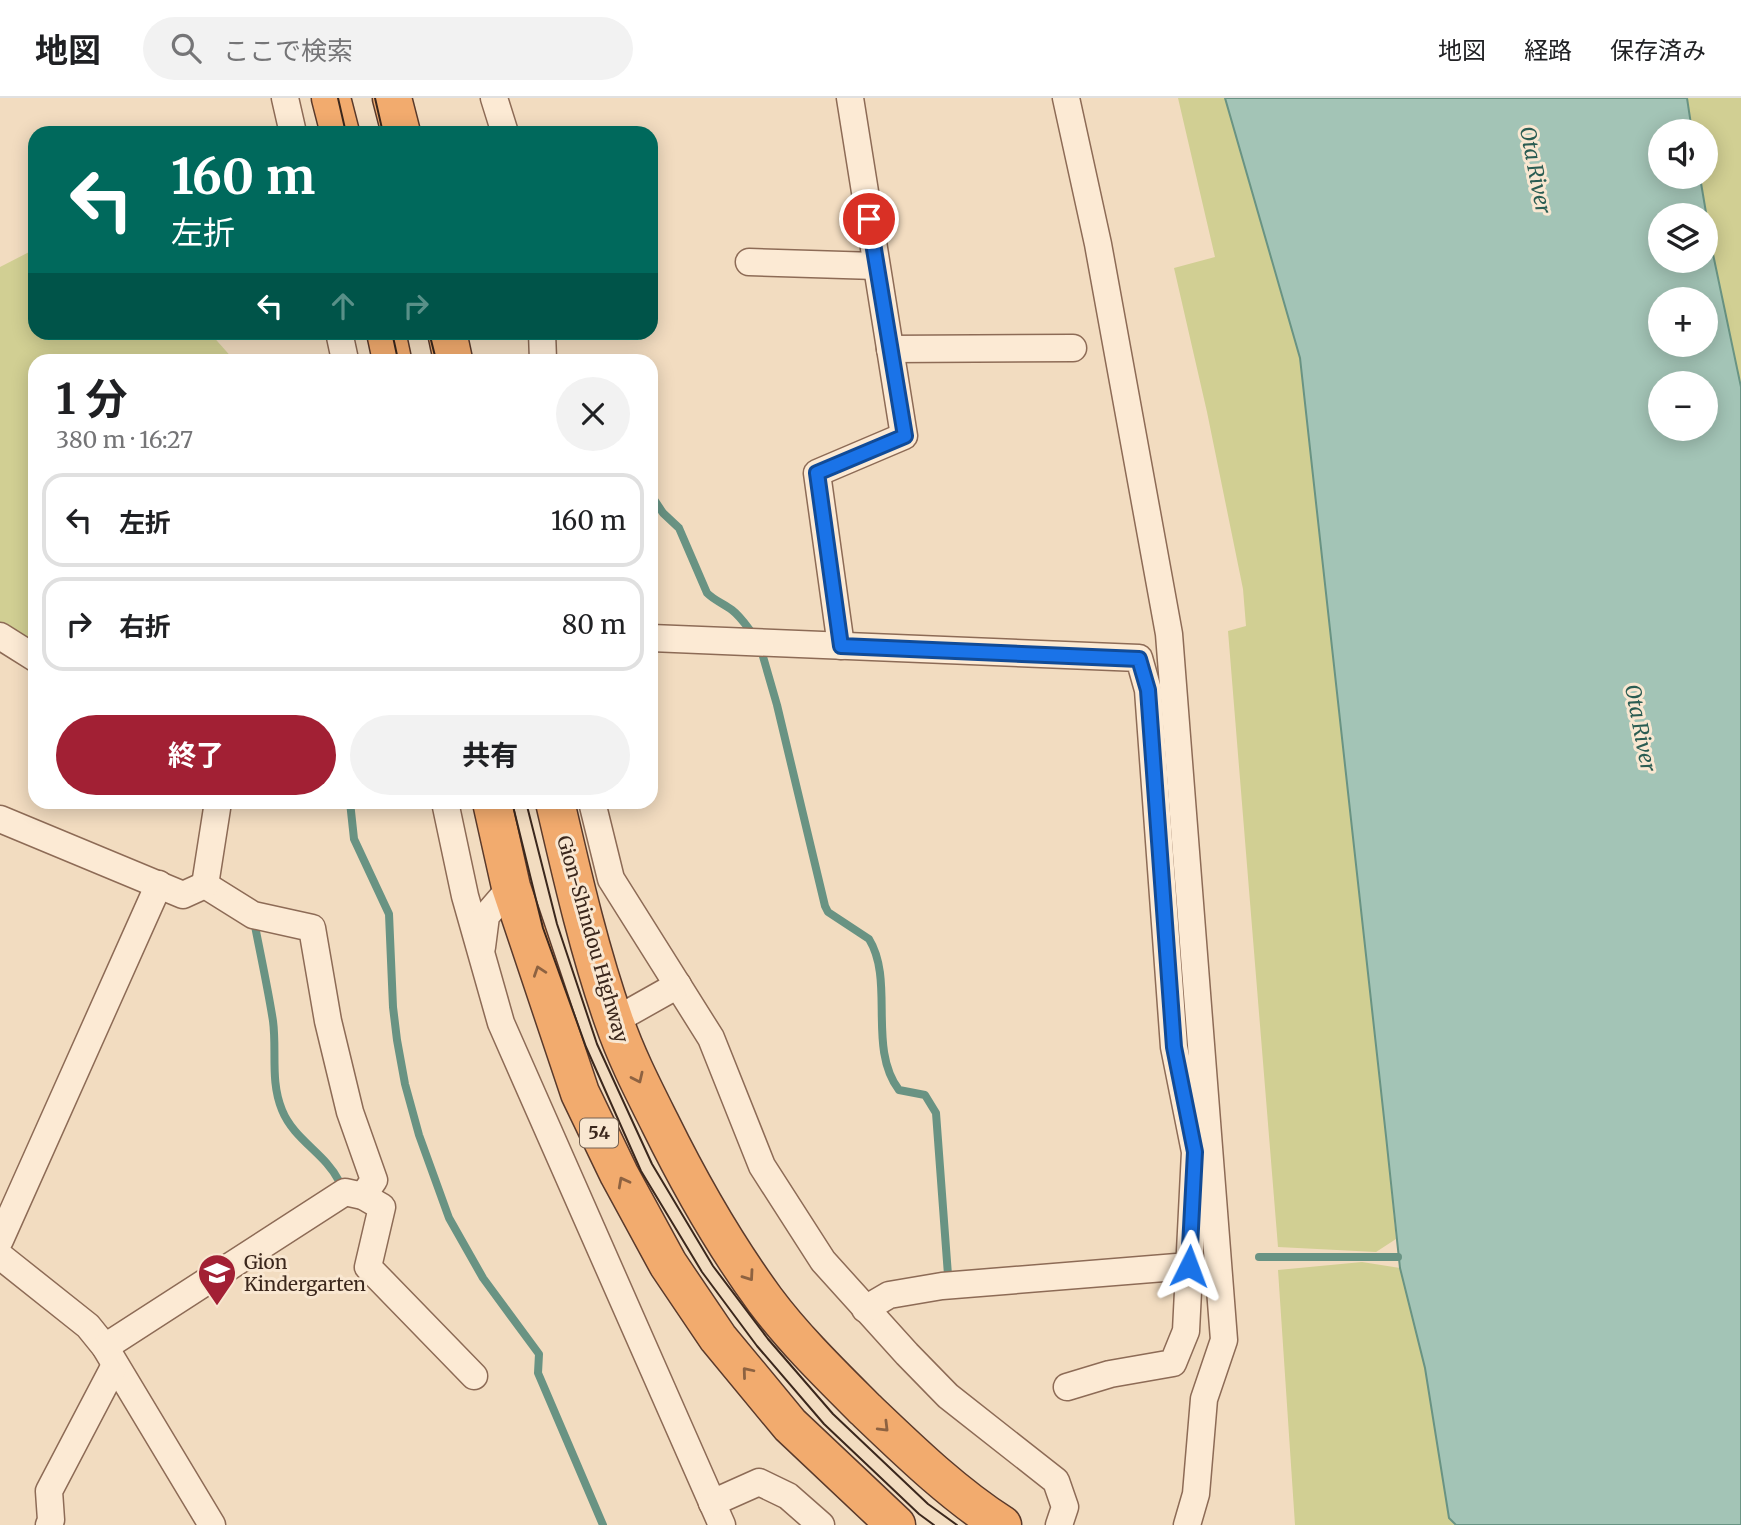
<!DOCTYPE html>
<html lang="ja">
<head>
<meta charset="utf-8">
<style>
	body { margin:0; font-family:Merriweather,"Noto Sans JP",serif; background:#f2f2f2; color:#202124; height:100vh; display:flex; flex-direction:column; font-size:26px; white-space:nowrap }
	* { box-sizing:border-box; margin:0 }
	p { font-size:23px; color:#757577 }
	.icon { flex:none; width:38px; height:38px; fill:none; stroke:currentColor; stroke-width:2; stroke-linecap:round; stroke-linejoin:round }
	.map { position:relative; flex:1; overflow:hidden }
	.side { position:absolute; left:28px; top:256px; width:630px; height:455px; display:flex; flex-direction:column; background:#fff; border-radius:21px; box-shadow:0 4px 18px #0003 }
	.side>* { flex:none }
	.banner { position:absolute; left:28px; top:28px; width:630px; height:214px; border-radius:21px; box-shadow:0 4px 18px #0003; background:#00695c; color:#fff; overflow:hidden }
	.controls { position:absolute; left:1648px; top:21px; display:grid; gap:14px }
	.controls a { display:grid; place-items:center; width:70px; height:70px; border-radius:50%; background:#fff; box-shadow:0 4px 18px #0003; font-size:35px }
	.pin { position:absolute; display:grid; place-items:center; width:60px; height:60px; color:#fff; margin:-30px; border:4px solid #fff; border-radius:50%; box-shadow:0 2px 7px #0007 }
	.me { position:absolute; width:77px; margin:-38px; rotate:3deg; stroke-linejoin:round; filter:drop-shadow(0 0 5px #0008) }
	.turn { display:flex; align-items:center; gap:24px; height:147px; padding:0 28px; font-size:32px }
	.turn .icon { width:91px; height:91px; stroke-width:2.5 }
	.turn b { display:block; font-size:49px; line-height:60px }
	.lanes { display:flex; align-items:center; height:66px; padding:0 28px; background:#0003; justify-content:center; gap:35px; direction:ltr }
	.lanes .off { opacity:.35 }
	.round { display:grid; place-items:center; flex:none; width:74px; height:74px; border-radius:37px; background:#f2f2f2 }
	.headline { display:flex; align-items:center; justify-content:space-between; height:119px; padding:0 28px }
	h1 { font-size:42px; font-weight:700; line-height:52px }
	.button { display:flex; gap:14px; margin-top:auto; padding:14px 28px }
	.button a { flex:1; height:80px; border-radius:42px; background:#a22034; color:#fff; font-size:28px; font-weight:700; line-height:80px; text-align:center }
	.button a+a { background:#f2f2f2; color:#202124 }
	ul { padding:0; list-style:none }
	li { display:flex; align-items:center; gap:21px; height:94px; margin:0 14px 10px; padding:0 14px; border:4px solid #e0e0e0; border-radius:21px }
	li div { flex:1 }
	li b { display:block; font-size:26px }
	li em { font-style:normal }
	header { display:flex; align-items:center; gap:42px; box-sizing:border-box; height:98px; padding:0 35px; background:#fff; border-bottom:2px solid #e0e0e0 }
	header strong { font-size:33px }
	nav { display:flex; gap:38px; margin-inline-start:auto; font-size:24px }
	.search { width:490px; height:63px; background:#f2f2f2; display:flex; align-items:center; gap:18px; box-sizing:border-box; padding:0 24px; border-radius:38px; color:#757577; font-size:26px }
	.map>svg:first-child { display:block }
	.green { fill:#d1cf93 }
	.water { fill:#a3c4b6; stroke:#699383; stroke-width:2; fill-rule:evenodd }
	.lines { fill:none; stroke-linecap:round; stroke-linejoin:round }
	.stream { stroke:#699383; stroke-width:8 }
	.minor-casing { stroke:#8d6b56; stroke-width:29 }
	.trunk-casing { stroke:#5a3a2b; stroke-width:41 }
	.minor { stroke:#fcead4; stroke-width:26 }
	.trunk { stroke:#f2ab6e; stroke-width:38 }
	.tram { stroke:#3b271c; stroke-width:2 }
	.oneway { stroke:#8d6241 }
	.route-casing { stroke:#114b97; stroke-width:18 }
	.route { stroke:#1a73e8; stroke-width:12 }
	.labels { text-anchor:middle; stroke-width:6; stroke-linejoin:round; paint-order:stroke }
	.shield { fill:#f9e7d1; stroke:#746152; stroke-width:2 }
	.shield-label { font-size:18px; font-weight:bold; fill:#3b271c }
	.street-label { font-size:19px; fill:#3b271c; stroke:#f9e7d1 }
	.poi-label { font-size:19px; fill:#3b271c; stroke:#f9e7d1; text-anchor:start }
	.water-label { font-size:21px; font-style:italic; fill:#2a5c52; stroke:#f9e7d1 }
</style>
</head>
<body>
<header>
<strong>地図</strong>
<div class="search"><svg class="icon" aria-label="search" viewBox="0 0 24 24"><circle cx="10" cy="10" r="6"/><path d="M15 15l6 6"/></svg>ここで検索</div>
<nav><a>地図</a><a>経路</a><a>保存済み</a></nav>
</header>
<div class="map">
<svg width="1741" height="1427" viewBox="0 0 1741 1427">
	<rect width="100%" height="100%" fill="#f2dcc0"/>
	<!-- green -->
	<g class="green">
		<polygon points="1178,0 1225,0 1300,260 1386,1038 1396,1141 1376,1154 1278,1149 1228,533 1246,528 1243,491 1207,314 1174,170 1215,159"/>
		<polygon points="1687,0 1741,0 1741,289 1713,156 1700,79 1706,79 1706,33 1692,33"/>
		<polygon points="35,151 35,234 210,235 234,262 35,262 35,545 0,524 0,169"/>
		<polygon points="1362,1164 1400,1170 1425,1270 1449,1420 1456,1427 1295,1427 1278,1172"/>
	</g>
	<!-- water -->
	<path class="water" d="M1225,0H1687L1692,33H1661V79H1700L1713,156L1741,289V1427H1456L1449,1420L1425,1270L1400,1170L1386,1038L1300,260ZM1661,117H1706V163H1661ZM1661,201H1706V247H1661ZM1661,285H1706V331H1661Z"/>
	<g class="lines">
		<!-- stream -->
		<g class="stream">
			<path d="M651,397L663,415L679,430L707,495C715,503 723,505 732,512C740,518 746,527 752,535"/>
			<path d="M762,555L777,607L825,808L828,814L869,841C895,883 867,950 899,992L925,997L936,1015L948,1177H954"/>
			<polyline points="350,704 354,741 389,816 393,909 397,942 405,986 419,1037 449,1120 483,1180 539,1256 538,1275 603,1427"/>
			<path d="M255,828C261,859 268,891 273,923C277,953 270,983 282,1012C294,1042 325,1055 339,1083"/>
			<polyline points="1259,1159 1398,1159"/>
		</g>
		<defs>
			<g id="minor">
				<polyline points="285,0 293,35"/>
				<polyline points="494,0 505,35"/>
				<polyline points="1066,0 1098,146 1169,536 1224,1242 1204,1301 1196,1396 1187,1427"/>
				<polyline points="749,164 876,168"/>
				<polyline points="339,234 345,262"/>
				<polyline points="542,234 543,262"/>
				<polyline points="890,251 1073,250"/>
				<polyline points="0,538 35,560"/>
				<polyline points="651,540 1139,560 1148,592 1174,949 1195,1054 1186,1233 1173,1265 1110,1276 1067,1289"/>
				<polyline points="841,548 817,375 904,338 850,0"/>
				<polyline points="445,704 465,798 501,925 722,1427"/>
				<polyline points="592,704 611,781 711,940 762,1068 823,1163 907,1256 948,1298 1056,1383 1065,1409 1059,1427"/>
				<polyline points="0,721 183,797 205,787 253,817 312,830 328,923 350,1014 374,1082 363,1098"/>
				<polyline points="205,787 218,704"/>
				<polyline points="482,849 486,818 511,789"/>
				<polyline points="614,923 678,887"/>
				<polyline points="0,1142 159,786"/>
				<polyline points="0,1158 88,1228 105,1249 212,1427"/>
				<polyline points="865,1211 889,1197 942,1188 1189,1168"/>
				<polyline points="105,1249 345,1094 363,1098 382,1109 368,1169 474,1278"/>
				<polyline points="712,1405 759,1384 788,1398 821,1427"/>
				<polyline points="49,1427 51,1422 49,1393 115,1267"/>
			</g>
			<g id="trunk">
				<polyline points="331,0 340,35"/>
				<polyline points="392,0 401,35"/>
				<polyline points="386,234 392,262"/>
				<polyline points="447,234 453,262"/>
				<polyline points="492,704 511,789 580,995 619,1076 668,1166 718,1240 790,1327 896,1427"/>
				<path d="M555,704C572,777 589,852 614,923C626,958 643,991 660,1025C690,1086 724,1146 765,1202C794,1241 831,1277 865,1311C908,1352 952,1395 1002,1427"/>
			</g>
		</defs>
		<!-- minor casing -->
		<use href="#minor" class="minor-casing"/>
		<!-- trunk casing -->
		<use href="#trunk" class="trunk-casing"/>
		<!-- minor -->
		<use href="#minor" class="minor"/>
		<!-- trunk -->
		<use href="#trunk" class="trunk"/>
		<!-- tram -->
		<g class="tram">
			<polyline points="338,0 346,35"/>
			<polyline points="375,0 383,35"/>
			<polyline points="392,234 398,262"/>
			<polyline points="429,234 436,262"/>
			<polyline points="512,704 543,830 586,949 641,1073 702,1174 757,1248 824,1326 919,1416 934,1427"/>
			<polyline points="526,704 557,826 597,946 652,1066 713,1168 768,1241 833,1316 928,1406 957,1427"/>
		</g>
	</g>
	<!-- one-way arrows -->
	<defs><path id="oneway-chevron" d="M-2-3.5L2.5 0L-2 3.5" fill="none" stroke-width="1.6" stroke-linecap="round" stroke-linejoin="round" transform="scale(1.75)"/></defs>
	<g class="oneway">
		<use href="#oneway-chevron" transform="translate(539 873) rotate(-109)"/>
		<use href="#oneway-chevron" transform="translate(638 980) rotate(65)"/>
		<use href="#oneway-chevron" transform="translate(623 1084) rotate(-118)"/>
		<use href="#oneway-chevron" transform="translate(749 1178) rotate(55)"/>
		<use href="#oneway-chevron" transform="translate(747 1274) rotate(-130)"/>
		<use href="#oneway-chevron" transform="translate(884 1329) rotate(45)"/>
	</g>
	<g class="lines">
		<defs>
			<polyline id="route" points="869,121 905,338 817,375 841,548 1139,561 1148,592 1174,949 1195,1054 1189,1168"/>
		</defs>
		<!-- route casing -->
		<use href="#route" class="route-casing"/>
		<!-- route -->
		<use href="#route" class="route"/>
	</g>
	<!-- icons -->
	<defs>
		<symbol id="school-pin" viewBox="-11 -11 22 30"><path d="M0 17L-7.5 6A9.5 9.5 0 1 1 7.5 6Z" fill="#a22034" stroke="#f9e7d1"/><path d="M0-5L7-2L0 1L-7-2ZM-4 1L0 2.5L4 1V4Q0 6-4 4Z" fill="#fff"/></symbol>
	</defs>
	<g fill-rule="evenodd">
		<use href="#school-pin" x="195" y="1153" width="44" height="60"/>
	</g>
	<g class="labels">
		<!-- shield labels -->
		<rect class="shield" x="580" y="1020.5" width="38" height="29" rx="5"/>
		<g class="shield-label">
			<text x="599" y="1041">54</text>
		</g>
		<!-- street labels -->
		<g class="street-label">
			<text transform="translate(593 841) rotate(74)" y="7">Gion-Shindou Highway</text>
		</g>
		<!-- poi labels -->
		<g class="poi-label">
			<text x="244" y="1171">Gion<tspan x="244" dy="22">Kindergarten</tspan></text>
		</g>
		<!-- water labels -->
		<g class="water-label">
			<text transform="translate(1535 72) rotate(79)" y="7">Ota River</text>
			<text transform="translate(1640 630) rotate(79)" y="7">Ota River</text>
		</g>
	</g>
</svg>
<div class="controls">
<a><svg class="icon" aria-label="sound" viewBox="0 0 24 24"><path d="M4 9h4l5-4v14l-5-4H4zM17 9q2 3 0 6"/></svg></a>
<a><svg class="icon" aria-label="layers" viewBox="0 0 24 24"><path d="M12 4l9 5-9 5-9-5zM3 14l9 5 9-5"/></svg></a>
<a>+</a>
<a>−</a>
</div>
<div class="pin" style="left:869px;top:121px;background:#d93025"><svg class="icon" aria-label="arrive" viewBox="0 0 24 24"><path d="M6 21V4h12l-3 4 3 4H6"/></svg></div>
<svg class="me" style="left:1189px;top:1168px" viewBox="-20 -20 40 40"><path d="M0-17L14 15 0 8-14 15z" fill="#1a73e8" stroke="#fff" stroke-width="4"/></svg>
<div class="banner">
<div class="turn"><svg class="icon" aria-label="left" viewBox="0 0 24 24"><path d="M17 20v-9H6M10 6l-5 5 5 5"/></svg><div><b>160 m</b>左折</div></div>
<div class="lanes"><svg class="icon" aria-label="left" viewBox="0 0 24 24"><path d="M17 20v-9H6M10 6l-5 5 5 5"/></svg><svg class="icon off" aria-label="ahead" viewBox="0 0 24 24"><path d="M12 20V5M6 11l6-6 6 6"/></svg><svg class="icon off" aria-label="right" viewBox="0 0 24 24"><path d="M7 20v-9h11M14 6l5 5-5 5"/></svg></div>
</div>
<section class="side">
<div class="headline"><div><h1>1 分</h1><p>380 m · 16:27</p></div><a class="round"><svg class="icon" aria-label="close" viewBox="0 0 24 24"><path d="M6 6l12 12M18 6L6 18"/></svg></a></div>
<ul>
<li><svg class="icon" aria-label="left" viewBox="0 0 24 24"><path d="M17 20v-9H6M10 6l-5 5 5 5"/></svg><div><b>左折</b></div><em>160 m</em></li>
<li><svg class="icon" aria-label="right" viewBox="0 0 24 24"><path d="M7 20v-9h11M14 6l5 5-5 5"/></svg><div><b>右折</b></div><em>80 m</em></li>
</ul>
<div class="button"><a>終了</a><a>共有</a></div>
</section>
</div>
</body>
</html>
